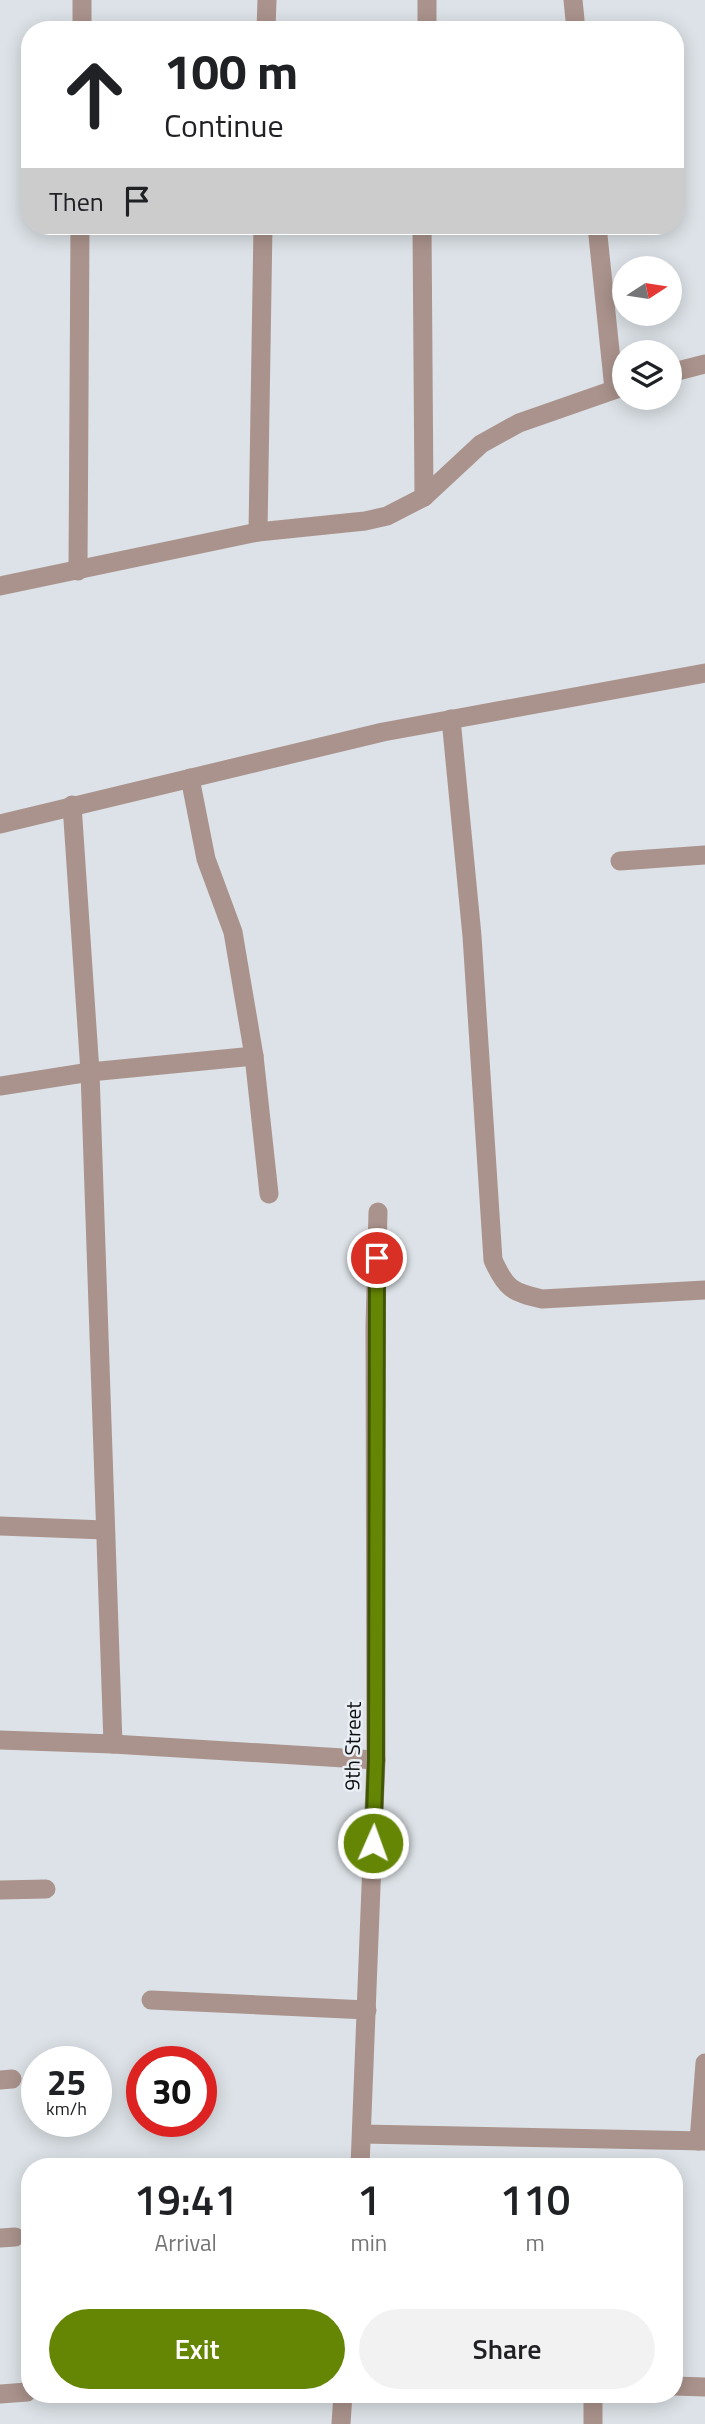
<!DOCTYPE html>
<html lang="en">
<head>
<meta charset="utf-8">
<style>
	body { margin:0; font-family:"Titillium Web",sans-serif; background:#f2f2f2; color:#202124; height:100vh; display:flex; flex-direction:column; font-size:26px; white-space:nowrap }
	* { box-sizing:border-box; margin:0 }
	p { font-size:23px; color:#757577 }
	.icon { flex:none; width:38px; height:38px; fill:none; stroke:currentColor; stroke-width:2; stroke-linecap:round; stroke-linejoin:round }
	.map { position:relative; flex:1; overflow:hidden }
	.sheet { position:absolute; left:21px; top:2158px; width:662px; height:245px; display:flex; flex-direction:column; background:#fff; border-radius:28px; box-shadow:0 4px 18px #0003 }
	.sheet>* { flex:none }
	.banner { position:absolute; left:21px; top:21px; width:663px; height:214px; border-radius:28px; box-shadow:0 4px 18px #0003; background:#fff; color:#202124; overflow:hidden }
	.needle { width:46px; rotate:78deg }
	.controls { position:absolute; left:612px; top:256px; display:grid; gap:14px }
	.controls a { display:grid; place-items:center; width:70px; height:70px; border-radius:50%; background:#fff; box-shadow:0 4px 18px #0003; font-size:35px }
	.speed { position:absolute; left:21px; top:2046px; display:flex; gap:14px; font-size:35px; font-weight:700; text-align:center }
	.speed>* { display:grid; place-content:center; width:91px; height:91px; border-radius:50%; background:#fff; box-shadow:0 4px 18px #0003; line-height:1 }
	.speed small { font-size:18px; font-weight:400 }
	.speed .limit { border:10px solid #d22; background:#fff; color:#111 }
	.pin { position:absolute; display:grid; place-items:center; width:60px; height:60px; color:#fff; margin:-30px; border:4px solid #fff; border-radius:50%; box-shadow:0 2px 7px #0007 }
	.me { position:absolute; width:77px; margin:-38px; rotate:2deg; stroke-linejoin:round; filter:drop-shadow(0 0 5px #0008) }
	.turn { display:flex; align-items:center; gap:24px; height:147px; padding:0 28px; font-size:32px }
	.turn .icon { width:91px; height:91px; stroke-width:2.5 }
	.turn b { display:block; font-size:49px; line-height:60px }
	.then { display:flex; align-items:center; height:66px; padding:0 28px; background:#0003; gap:14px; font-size:26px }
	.eta { display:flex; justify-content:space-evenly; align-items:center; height:119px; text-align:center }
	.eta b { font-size:42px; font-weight:600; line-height:49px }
	.primary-button { display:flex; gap:14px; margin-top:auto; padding:14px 28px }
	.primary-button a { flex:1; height:80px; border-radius:42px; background:#648604; color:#fff; font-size:28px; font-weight:600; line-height:80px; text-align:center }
	.primary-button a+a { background:#f2f2f2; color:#202124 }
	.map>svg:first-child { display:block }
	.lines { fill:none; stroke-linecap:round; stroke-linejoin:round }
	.minor { stroke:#aa938c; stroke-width:19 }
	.tertiary { stroke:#aa938c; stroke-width:19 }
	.route-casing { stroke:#415703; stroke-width:18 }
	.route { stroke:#648604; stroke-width:12 }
	.labels { text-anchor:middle; stroke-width:5; stroke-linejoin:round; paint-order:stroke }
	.street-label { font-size:21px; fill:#0d0f10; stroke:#e9eff4 }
</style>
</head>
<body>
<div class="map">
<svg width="705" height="2424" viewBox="0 0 705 2424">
	<rect width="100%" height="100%" fill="#dce2e7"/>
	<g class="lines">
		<!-- minor -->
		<g class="minor">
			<polyline points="573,0 576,30"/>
			<polyline points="82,30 82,0"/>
			<polyline points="266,30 267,0"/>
			<polyline points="427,30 427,0"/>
			<polyline points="422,226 424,497"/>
			<polyline points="597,226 614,389"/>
			<polyline points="670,373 705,364"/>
			<polyline points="258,532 263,226"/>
			<polyline points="78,571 80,226"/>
			<polyline points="0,586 258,532 365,521 387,516 424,497 481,444 519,423 625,386"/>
			<path d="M451,719L472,936L493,1260C506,1289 512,1292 542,1299L705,1290"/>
			<polyline points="190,778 206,859 233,932 254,1056 269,1194"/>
			<polyline points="72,805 90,1072 113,1744"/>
			<polyline points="620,861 705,855"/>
			<polyline points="0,1086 90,1072 254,1056"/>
			<polyline points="0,1526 105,1530"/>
			<polyline points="0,1740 113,1744 376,1760"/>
			<polyline points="0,1890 46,1889"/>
			<polyline points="151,2000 367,2010"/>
			<polyline points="0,2080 12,2079"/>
			<polyline points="362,2134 705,2141"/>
			<polyline points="699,2141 705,2063"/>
			<polyline points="360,2166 376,1760 375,1326 378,1212"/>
			<polyline points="0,2238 15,2237"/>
			<polyline points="674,2386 705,2387"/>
			<polyline points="0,2394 27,2392"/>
			<polyline points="341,2424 343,2394"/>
			<polyline points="593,2424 593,2394"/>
		</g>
		<!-- tertiary -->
		<polyline class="tertiary" points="0,824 383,732 705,673"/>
	</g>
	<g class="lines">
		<defs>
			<polyline id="route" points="373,1843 376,1760 377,1258"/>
		</defs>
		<!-- route casing -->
		<use href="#route" class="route-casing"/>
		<!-- route -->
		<use href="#route" class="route"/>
	</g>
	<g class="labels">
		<!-- street labels -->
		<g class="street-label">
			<text transform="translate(353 1746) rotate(-89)" y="7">9th Street</text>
		</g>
	</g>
</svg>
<div class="controls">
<a><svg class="needle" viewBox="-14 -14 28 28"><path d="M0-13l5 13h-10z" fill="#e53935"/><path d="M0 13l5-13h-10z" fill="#757577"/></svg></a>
<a><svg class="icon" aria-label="layers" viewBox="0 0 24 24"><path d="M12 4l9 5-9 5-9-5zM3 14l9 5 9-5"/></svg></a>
</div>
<div class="speed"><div>25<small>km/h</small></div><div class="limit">30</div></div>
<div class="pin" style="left:377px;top:1258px;background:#d93025"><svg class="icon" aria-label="arrive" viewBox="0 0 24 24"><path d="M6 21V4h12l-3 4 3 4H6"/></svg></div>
<svg class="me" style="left:373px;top:1843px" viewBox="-20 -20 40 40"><circle r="17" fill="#648604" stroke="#fff" stroke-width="3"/><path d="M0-11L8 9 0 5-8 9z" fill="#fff"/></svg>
<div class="banner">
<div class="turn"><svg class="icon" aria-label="ahead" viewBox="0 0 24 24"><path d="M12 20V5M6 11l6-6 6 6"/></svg><div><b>100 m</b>Continue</div></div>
<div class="then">Then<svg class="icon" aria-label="arrive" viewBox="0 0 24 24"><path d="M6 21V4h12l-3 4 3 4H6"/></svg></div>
</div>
<section class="sheet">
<div class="eta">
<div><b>19:41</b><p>Arrival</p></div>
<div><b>1</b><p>min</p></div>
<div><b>110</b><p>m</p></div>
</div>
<div class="primary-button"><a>Exit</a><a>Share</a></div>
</section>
</div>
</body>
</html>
